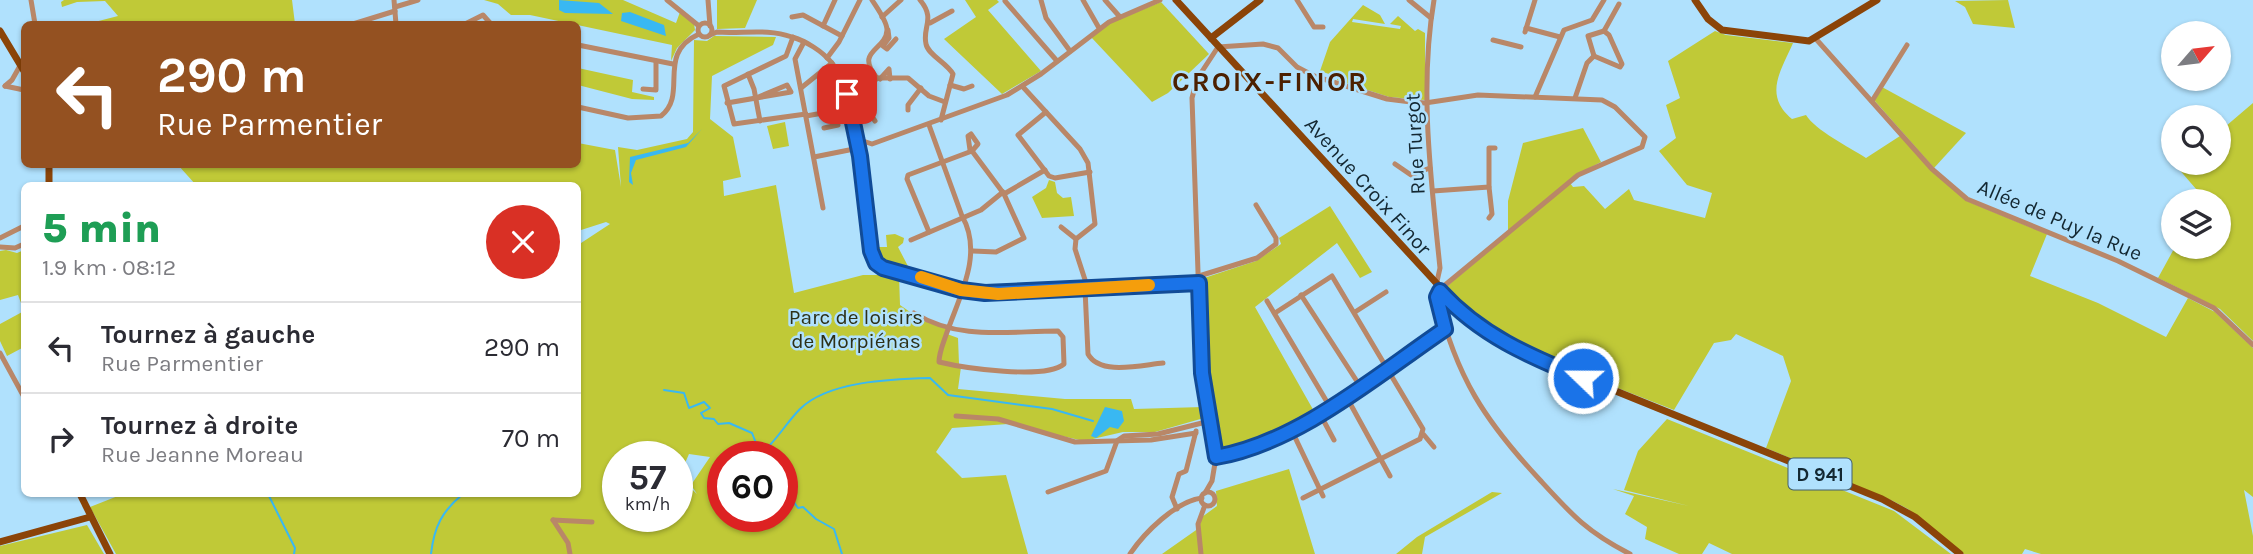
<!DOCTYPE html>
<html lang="fr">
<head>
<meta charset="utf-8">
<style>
	body { margin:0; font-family:Karla,sans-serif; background:#f7f7f7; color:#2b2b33; height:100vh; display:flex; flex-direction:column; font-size:26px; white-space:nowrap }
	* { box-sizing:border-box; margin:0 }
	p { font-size:23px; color:#7c7c81 }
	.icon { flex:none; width:38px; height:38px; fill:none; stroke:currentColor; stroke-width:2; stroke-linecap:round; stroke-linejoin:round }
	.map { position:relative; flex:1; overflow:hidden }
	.details { position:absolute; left:21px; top:182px; width:560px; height:315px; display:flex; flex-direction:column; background:#fff; border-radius:10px; box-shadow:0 2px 5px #0004 }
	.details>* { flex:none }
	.top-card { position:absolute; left:21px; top:21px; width:560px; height:147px; border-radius:10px; box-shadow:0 2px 5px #0004; background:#945121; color:#fff; overflow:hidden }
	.needle { width:46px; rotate:62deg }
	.buttons { position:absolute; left:2161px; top:21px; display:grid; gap:14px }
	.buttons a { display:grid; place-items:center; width:70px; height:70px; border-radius:50%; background:#fff; box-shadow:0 2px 5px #0004; font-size:35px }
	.speed { position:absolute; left:602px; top:441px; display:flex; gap:14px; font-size:35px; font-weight:700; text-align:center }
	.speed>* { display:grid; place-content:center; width:91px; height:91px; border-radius:50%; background:#fff; box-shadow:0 2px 5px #0004; line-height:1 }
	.speed small { font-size:18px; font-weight:400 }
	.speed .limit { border:10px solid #d22; background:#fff; color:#111 }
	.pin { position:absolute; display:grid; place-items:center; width:60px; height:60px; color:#fff; margin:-30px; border-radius:14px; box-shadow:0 4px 10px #0006 }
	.me { position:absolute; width:77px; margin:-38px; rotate:292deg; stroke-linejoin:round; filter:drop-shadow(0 0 5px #0008) }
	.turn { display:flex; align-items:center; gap:24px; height:147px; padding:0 21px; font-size:32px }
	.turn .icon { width:91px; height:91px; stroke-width:2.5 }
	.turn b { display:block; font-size:49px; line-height:60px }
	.round { display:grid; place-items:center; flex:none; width:74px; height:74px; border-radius:37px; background:#f7f7f7 }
	.overview { display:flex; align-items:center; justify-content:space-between; height:119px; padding:0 21px }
	h1 { font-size:42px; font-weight:800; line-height:52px; color:#1e9e55 }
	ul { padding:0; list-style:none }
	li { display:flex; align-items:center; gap:21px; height:91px; padding:0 21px; border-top:2px solid #e1e1e2 }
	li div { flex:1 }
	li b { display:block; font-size:26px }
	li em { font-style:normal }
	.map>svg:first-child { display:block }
	.green { fill:#c0c937; fill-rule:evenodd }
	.water { fill:#39b8f2 }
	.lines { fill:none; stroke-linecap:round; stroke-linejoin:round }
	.stream { stroke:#39b8f2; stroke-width:2 }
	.minor { stroke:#b98768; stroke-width:5 }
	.major { stroke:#8b4408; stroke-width:7 }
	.route-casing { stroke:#114b97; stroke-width:18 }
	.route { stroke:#1a73e8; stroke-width:12 }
	.slow { stroke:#f59e0b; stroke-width:12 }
	.labels { text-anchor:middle; stroke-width:5; stroke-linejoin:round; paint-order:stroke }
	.shield { fill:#b0e1fd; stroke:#425f6e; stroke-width:2 }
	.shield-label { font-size:19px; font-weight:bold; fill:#132731 }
	.street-label { font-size:21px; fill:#132731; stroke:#b0e1fd }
	.park-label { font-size:21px; fill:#2d3017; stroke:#b0e1fd }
	.district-label { font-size:28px; font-weight:bold; letter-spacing:2px; fill:#4c2000; stroke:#b0e1fd }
</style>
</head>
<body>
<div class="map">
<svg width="2253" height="554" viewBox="0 0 2253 554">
	<rect width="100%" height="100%" fill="#b0e1fd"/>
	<!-- green -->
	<g class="green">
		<polygon points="64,0 292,0 295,24 87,24 118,16 105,1 77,2 62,7 61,2"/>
		<polygon points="484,0 623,0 676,23 680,12 694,24 695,30 677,48 671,61 672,45 530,15 511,15 498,4"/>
		<polygon points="717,0 757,0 745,28 717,29"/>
		<polygon points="965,0 997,0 999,2 988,10 1041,71 1002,94 944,39 976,17"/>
		<polygon points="2008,0 2015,28 1973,24 1965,7 1955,1"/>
		<polygon points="1161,2 1209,54 1168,93 1152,102 1091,37 1110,23"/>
		<polygon points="1363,5 1380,15 1385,24 1353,19 1352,22 1400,29 1401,26 1390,24 1398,16 1415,31 1418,29 1425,33 1425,100 1389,97 1337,80 1338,77 1320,71 1330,42"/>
		<path d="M1715,31L1726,35L1793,43C1781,71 1763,95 1792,119L1806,115C1815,130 1849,147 1866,158L1900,136L1967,201L2047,234L2030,276L2098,303L2166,337L2188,298L2215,312L2253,348V497L2244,490L2253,536V554H2041L2025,549L2022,554H1964L1908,509L1893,501L1766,448L1791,381L1783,356L1736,334L1731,340L1714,343L1674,410L1546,360L1490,331L1478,324L1444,289L1446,287L1570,183L1573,187L1584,186L1605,209L1629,189L1634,200L1705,218L1712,193L1687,185L1659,151L1676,138L1666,105L1680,98L1668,61Z"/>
		<path d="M714,36L776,37L773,45L712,76L710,119L733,137L741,177L723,181L724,196L776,185L794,293L863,275H899L900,305L910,312V317L948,328L947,334L958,338L959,364L939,362L961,367L958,389L1065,399H1131L1134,409L1203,407L1204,418L1155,432H1123L1084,441L1008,424L952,428L936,452L962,478L1006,475L1028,554H116L90,507L123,494H578V245L610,224L606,222L578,231V186L196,185L178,165L578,164V143L615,150L621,187L618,147L637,150L687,139L693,132L694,40L707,41ZM689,454L710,457L691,485L697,494L679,477ZM618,457H677V516H618ZM723,457H782V516H723Z"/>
		<polygon points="578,68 633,80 632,92 654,97 654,100 632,99 578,85"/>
		<polygon points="1882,87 1966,133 1934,168 1874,100"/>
		<polygon points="2253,103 2253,341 2220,309 2158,278 2175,247 2219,247 2219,201 2201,201 2203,197 2177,167 2182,163 2219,163 2219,132"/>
		<polygon points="785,122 789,146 773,149 767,126"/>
		<polygon points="1583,128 1601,162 1578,174 1508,232 1508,201 1523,143"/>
		<polygon points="1049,180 1055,182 1057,193 1063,198 1071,197 1074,216 1042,218 1032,197 1046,188"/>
		<polygon points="1330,206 1372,272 1360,278 1337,243 1255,307 1315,413 1274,437 1220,455 1208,403 1201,279 1256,261 1281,244 1279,238"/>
		<path d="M895,234L904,238L903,243L898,247L910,270C893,265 881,265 874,247H887L886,235Z"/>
		<polygon points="6,250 17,253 24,250 24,347 7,356 0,341 0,324 24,311 18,295 0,300 0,251"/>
		<polygon points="1667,419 1894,511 1951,554 1732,554 1709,543 1702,554 1679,554 1645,539 1647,527 1625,514 1634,496 1613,489 1689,506 1624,490 1638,451"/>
		<polygon points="1289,469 1315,554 1162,554 1199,528 1202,517 1217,506 1216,491"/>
		<polygon points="1492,492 1502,493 1425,537 1422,554 1396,554 1417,537"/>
		<polygon points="87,525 104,554 0,554 0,546"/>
	</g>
	<!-- water -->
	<g class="water">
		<polygon points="559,0 599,3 613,14 565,13 559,10"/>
		<polygon points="630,12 664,25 666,36 621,21 622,13"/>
		<polygon points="702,129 686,147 636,160 631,173 633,185 629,182 630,157 688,143"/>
		<polygon points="1105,407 1122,411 1124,421 1118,429 1110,427 1096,438 1091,436"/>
	</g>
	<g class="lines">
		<!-- stream -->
		<g class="stream">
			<polyline points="664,390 684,393 689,408 704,402 710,408 701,413 704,418 714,419 718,424 729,423 752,433 756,443 753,457"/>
			<path d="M768,447C780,435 788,421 800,409C828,381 892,379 930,378L948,395L1052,409L1093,421"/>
			<polyline points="782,485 798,508 803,507 816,519 834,529 842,554"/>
			<polyline points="268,494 295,548 294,554"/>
			<path d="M431,554C434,527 442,511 463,494"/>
		</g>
		<!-- minor -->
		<g class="minor">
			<polyline points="31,0 35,24"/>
			<polyline points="394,0 396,24"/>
			<polyline points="667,0 699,26"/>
			<polyline points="708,0 710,26"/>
			<path d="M872,0C877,8 887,21 887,30C886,51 854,50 877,78"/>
			<path d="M920,0C936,19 922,27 926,44C928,55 947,63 953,74L941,120"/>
			<polyline points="1041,0 1046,18 1070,51"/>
			<polyline points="1083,0 1099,28"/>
			<polyline points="1105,0 1120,17"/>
			<polyline points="1297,0 1314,27 1323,27"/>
			<polyline points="1409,0 1431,18"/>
			<path d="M1434,0C1419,88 1431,179 1440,268L1436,286"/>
			<polyline points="1005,1 1057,61"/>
			<polyline points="395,7 418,0"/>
			<polyline points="792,17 803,15 842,36"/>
			<polyline points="882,17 901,0"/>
			<polyline points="930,23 952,11"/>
			<circle cx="705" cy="30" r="7"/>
			<polyline points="353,24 395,11"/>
			<polyline points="465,24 483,15 491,24"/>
			<polyline points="823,26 835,0"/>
			<polyline points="1526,28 1560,37"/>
			<polyline points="888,30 889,38 883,46 887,49 896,39"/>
			<polyline points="1525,32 1535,0"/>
			<path d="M710,35L717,32C742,34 767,28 792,37C806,41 822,51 832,63C862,101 867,202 871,251L876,263L883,268L961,290L985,293L1199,283"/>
			<polyline points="793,37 786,56 724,86 734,124 806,114"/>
			<polyline points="1816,39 1932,169 1967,199 2118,261 2214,308 2253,345"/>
			<polyline points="1493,40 1521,47"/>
			<polyline points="804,42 795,59 823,208"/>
			<polyline points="578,45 673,64"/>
			<polyline points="1594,56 1588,36 1604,31"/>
			<polyline points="827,58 839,42 860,0"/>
			<polyline points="748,74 754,89 760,121"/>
			<polyline points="877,78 908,78 929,96 945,102"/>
			<polyline points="880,79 889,69 890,79"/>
			<polyline points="950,85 964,89 972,86"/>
			<polyline points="5,86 12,80 21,64"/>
			<polyline points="5,86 24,90"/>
			<polyline points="1023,87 1080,149 1088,163 1095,224 1076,239 1075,249 1088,289"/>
			<polyline points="801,88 832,63"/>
			<polyline points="643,89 656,90 656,61"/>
			<polyline points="1535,97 1564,30 1592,20 1604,0"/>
			<polyline points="1575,98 1587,63 1594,56 1620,67 1622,64 1609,35 1604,31 1619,4"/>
			<polyline points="1872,101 1907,45"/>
			<polyline points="727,103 791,92 787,85 756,98"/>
			<path d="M578,107L628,118L661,116C689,94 655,54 699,34"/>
			<polyline points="908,110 908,105 921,88"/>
			<polyline points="1046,112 1018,135 1049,176 1055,178 1090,172"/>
			<polyline points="806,116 834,111"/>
			<polyline points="875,121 871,115 866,92 877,78"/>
			<polyline points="824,128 838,125 827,91"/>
			<polyline points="857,139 872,144 1007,95 1041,74 1109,22 1160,0"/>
			<polyline points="970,150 968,136 971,134 978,144 972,151"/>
			<polyline points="814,157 859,148"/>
			<polyline points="1395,164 1411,175 1430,168"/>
			<polyline points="1433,191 1489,187 1489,148 1495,148"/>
			<polyline points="1004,194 1045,170"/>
			<polyline points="1489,218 1492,214 1489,187"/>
			<polyline points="1061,227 1076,239"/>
			<polyline points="929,232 907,179 908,175 972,151 1004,194 1024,238 996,252 973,251"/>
			<polyline points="0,238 24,226"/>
			<polyline points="911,240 981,210 1003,192"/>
			<polyline points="0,247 15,248 24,244"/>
			<polyline points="1199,276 1257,258 1276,244 1276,238 1256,205"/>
			<path d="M1085,289L1088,354C1100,376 1141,365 1163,363"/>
			<path d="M1440,291L1437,297C1456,377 1485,421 1540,480C1572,515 1587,532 1630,554"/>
			<polyline points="1301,295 1360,386"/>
			<polyline points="1267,301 1330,407"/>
			<polyline points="1355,312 1386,292"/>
			<path d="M914,313C959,341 1008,331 1058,331L1063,337L1064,364C1045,380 964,368 939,362C939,353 943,344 946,335C959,297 984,254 962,216L929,125"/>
			<polyline points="1275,313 1332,276 1423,429 1420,439 1303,498"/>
			<polyline points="0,353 24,397"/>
			<polyline points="1346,396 1390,476"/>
			<polyline points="1320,414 1334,440"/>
			<polyline points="956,416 998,419 1075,442 1151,440 1196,433"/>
			<polyline points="1292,431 1323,496"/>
			<polyline points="1424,435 1434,447"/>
			<polyline points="1118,440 1124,436 1158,434 1210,421"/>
			<path d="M1216,457C1301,442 1375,375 1445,329"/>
			<polyline points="1048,492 1106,471 1117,441"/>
			<circle cx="1208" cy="499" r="7"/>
			<polyline points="1205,493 1212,481 1216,457 1201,359 1192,98 1197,79 1218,47 1263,44 1278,48 1297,67 1314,76 1387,99 1411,102 1425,103 1478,95 1602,100 1615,107 1645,137 1642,147 1578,175 1439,290"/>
			<polyline points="1177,509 1172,497 1179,474 1186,471 1196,431"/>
			<polyline points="553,520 592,522"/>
			<polyline points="553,520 568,543 570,554"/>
			<path d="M1130,554C1144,533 1176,501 1202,498"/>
			<polyline points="1201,554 1198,524 1205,505"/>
		</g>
		<!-- major -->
		<g class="major">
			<polyline points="1176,0 1474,324 1515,349 1554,366 1882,499 1915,517 1960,554"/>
			<polyline points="1695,0 1708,19 1722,30 1809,41 1877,0"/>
			<polyline points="0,31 24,71"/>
			<polyline points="1211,38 1260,0"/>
			<polyline points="49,186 49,164"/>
			<polyline points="80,494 110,554"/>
			<polyline points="0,542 90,517"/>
		</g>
	</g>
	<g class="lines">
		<defs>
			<path id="route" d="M847,94L860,156L871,251L876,263L883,268L961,290L985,293L1199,283L1202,373L1216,457C1298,443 1377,375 1445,329L1437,297L1440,291C1480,335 1529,356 1583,378"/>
		</defs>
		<!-- route casing -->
		<use href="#route" class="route-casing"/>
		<!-- route -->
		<use href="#route" class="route"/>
		<!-- slow -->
		<polyline class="slow" points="921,277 961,290 998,294 1149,285"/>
	</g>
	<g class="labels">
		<!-- shield labels -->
		<rect class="shield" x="1788.5" y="458.5" width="63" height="31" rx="5"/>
		<g class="shield-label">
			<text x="1820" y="481">D 941</text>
		</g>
		<!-- street labels -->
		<g class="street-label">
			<text transform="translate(1415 144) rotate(-93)" y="7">Rue Turgot</text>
			<text transform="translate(1368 186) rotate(48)" y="7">Avenue Croix Finor</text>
			<text transform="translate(2060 220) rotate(23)" y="7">Allée de Puy la Rue</text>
		</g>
		<!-- park labels -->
		<g class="park-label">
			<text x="856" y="324">Parc de loisirs<tspan x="856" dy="24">de Morpiénas</tspan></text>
		</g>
		<!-- district labels -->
		<g class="district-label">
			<text x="1270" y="91">CROIX-FINOR</text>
		</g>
	</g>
</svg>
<div class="buttons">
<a><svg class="needle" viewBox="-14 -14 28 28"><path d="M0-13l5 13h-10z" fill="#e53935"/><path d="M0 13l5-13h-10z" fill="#7c7c81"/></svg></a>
<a><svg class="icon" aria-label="search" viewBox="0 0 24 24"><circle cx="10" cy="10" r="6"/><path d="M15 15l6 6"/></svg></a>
<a><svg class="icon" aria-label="layers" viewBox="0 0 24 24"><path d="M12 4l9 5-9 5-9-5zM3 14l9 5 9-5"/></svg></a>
</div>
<div class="speed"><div>57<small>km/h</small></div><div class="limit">60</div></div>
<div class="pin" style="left:847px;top:94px;background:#d93025"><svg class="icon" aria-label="arrive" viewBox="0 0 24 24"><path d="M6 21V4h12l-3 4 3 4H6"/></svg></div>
<svg class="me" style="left:1583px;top:378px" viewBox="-20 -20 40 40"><circle r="17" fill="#1a73e8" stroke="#fff" stroke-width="3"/><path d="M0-11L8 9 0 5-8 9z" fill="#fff"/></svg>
<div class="top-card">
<div class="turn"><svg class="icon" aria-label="left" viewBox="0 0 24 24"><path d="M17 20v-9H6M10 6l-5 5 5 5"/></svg><div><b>290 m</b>Rue Parmentier</div></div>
</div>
<section class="details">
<div class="overview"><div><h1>5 min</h1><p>1.9 km · 08:12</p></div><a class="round" style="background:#d93025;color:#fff"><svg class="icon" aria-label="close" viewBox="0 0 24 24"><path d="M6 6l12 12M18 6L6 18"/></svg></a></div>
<ul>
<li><svg class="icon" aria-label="left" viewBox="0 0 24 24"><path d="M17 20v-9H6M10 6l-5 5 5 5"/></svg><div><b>Tournez à gauche</b><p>Rue Parmentier</p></div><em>290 m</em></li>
<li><svg class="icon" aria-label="right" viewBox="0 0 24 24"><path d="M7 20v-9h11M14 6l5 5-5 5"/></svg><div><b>Tournez à droite</b><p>Rue Jeanne Moreau</p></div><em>70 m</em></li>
</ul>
</section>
</div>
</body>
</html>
